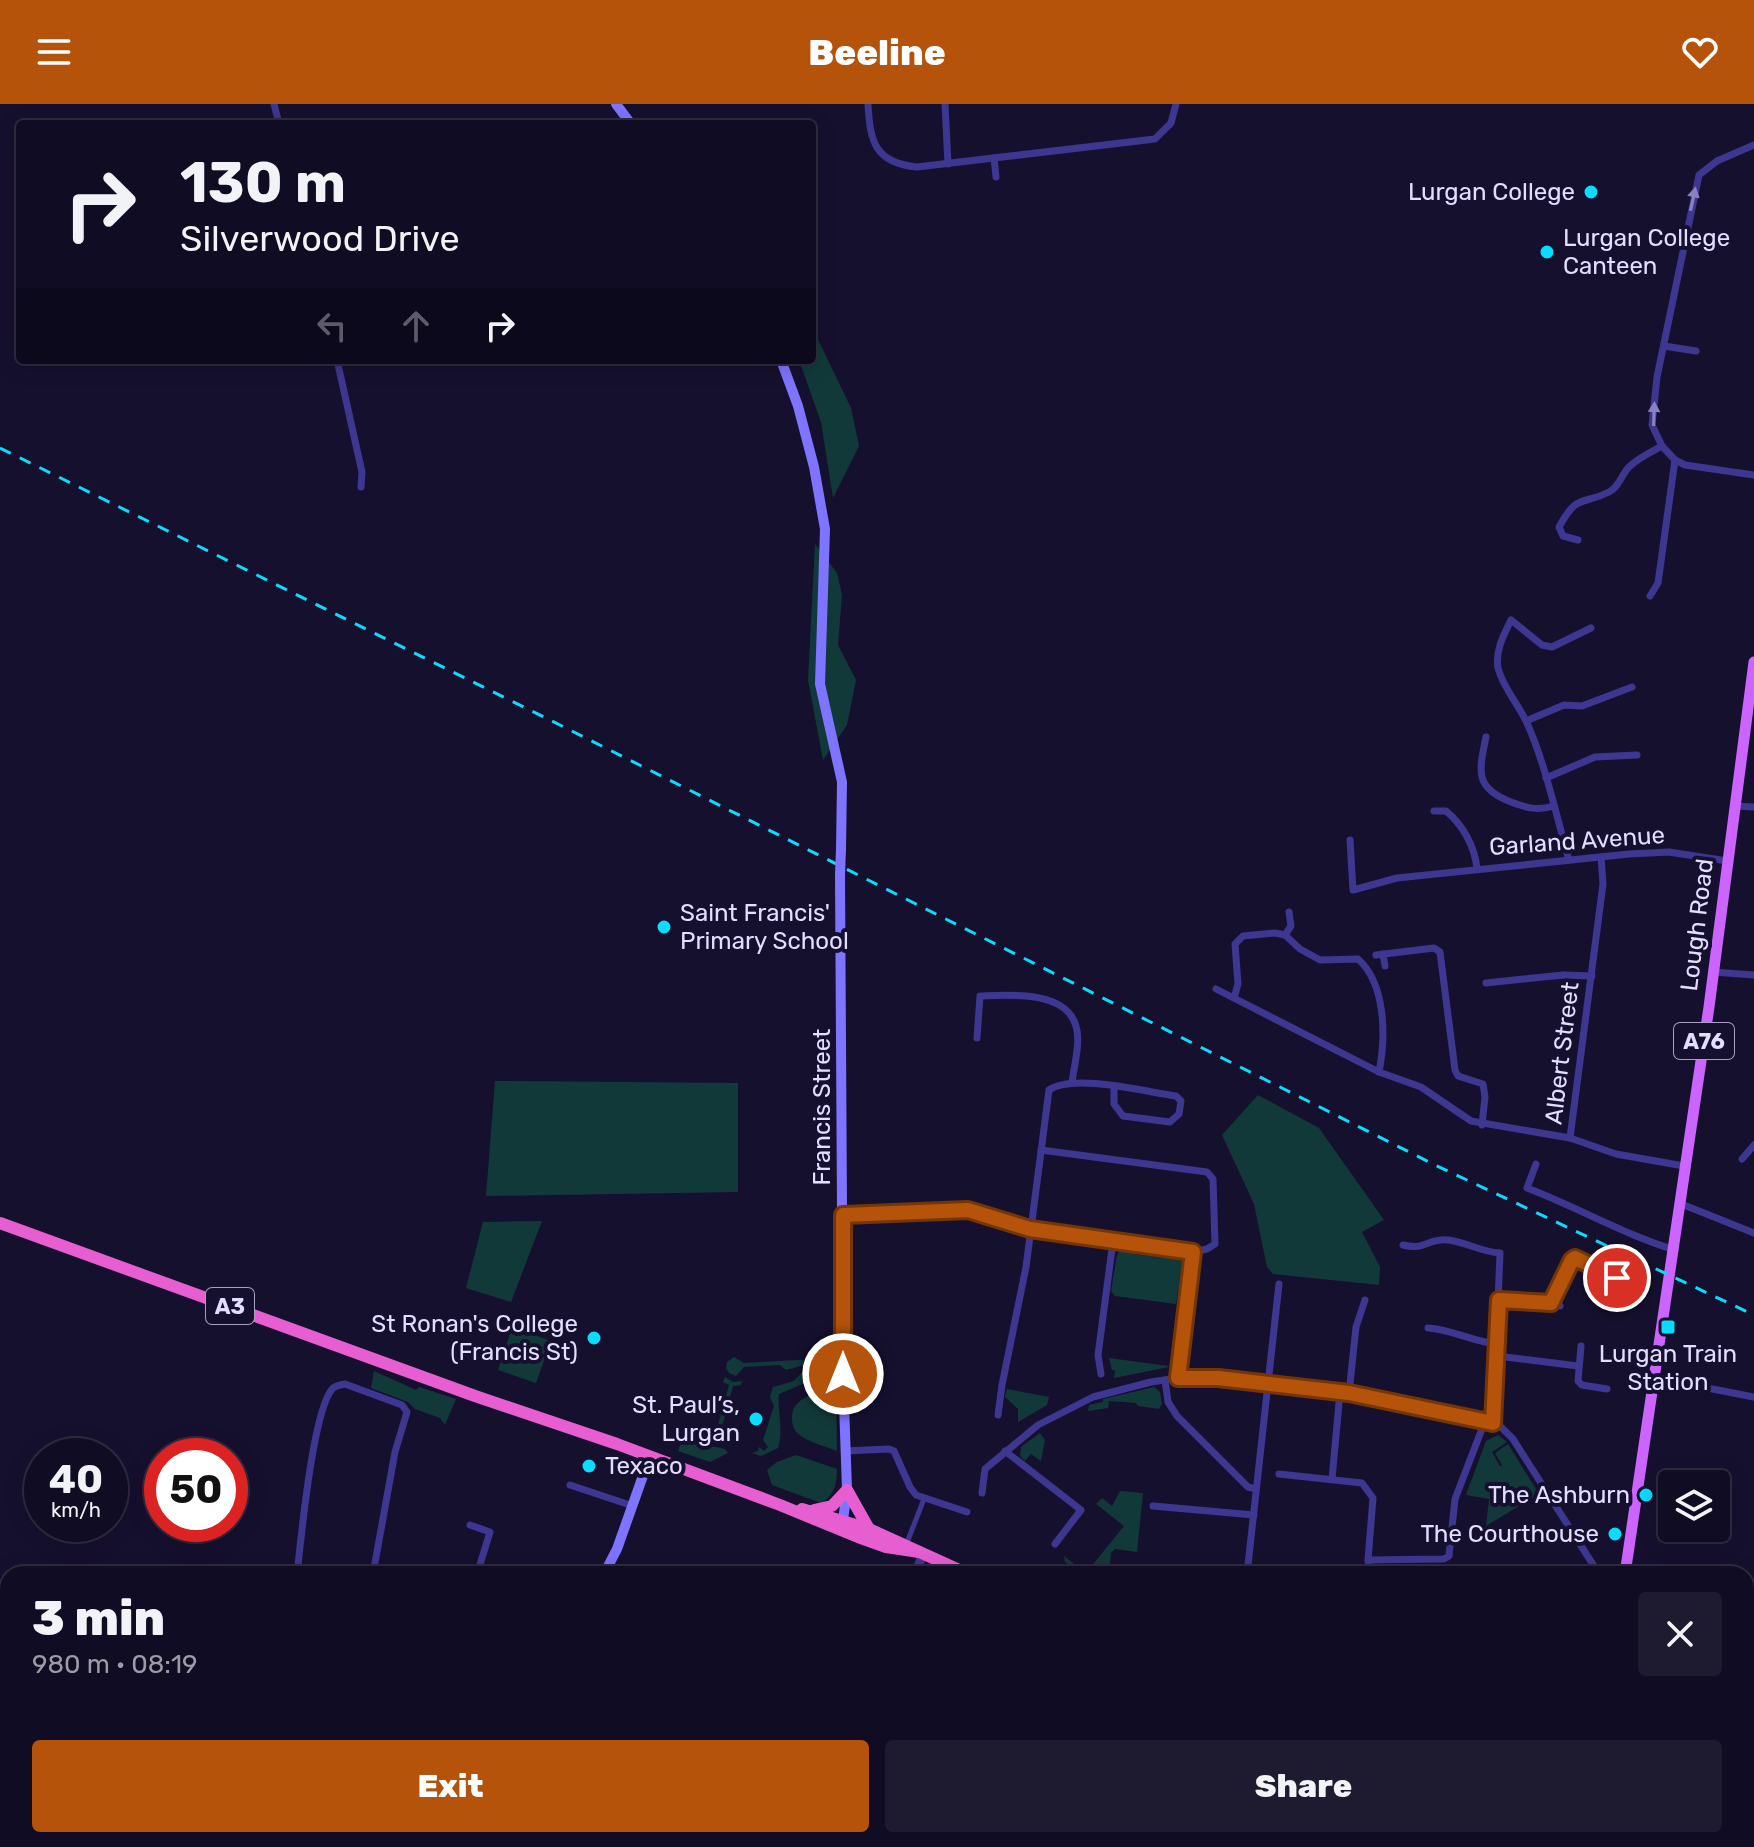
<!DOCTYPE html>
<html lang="en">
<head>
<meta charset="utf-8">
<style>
	body { margin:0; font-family:Rubik,sans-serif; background:#1e1a30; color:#f1f3f6; height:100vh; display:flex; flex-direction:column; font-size:30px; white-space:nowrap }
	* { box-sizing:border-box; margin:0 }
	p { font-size:26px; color:#9c9ba6 }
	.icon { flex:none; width:44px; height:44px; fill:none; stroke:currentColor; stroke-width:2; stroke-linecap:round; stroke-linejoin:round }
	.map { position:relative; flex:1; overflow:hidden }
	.drawer { position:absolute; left:0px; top:1462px; width:1754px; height:282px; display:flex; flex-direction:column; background:#100c23; border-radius:24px 24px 0 0; box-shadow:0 4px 20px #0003,0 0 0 2px #302c41 }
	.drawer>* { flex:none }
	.banner { position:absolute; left:16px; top:16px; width:800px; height:244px; border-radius:8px; box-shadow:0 4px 20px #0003,0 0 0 2px #302c41; background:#100c23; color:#f1f3f6; overflow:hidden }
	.fabs { position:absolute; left:1658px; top:1366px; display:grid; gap:16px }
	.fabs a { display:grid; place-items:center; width:72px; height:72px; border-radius:8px; background:#100c23; box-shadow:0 4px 20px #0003,0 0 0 2px #302c41; font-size:40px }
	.speed { position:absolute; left:24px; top:1334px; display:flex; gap:16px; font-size:40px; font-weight:700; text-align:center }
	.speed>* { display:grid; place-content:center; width:104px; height:104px; border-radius:50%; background:#100c23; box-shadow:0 4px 20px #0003,0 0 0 2px #302c41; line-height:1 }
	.speed small { font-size:20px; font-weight:400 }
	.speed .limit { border:12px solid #d22; background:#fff; color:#111 }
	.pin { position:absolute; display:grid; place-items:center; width:68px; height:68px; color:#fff; margin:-34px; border:4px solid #fff; border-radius:50%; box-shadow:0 2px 8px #0007 }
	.me { position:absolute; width:88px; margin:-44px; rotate:0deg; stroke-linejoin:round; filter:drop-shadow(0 0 6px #0008) }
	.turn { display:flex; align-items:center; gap:28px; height:168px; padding:0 32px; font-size:36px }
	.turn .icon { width:104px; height:104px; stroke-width:2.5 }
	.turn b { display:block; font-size:56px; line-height:68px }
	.lanes { display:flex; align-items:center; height:76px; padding:0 32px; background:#0003; justify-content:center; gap:40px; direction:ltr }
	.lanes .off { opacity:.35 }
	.round { display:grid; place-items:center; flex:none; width:84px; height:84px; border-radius:8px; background:#1e1a30 }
	.summary { display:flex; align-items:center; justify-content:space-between; height:136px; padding:0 32px }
	h1 { font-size:48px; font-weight:800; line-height:60px }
	.cta { display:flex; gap:16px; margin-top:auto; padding:16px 32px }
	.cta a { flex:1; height:92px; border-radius:8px; background:#b45309; color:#fff; font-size:32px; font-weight:800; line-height:92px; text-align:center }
	.cta a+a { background:#1e1a30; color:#f1f3f6 }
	header { display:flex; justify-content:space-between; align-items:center; height:104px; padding:0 32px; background:#b45309; color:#fff; font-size:36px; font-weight:800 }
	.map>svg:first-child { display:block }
	.green { fill:#123939 }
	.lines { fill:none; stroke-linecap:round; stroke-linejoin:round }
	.pedestrian { stroke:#3e3791; stroke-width:5 }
	.minor { stroke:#3e3791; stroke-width:7 }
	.tertiary { stroke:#3e3791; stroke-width:9 }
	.secondary { stroke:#7e74ff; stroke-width:10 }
	.primary { stroke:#cc64ff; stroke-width:11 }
	.trunk { stroke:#e65ed0; stroke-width:12 }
	.rail { stroke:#09dcff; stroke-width:3; stroke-dasharray:12 10; stroke-linecap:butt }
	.secondary-bridge { stroke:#7e74ff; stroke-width:10 }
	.oneway { fill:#8882c2 }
	.route-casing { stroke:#753606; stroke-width:20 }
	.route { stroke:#b45309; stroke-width:14 }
	.poi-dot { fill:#09dcff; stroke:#16102f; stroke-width:3 }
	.labels { text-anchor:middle; stroke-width:8; stroke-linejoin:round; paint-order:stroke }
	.shield { fill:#16102f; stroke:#a6a0c1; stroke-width:2 }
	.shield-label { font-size:22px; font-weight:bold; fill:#e3ddff }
	.poi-label { font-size:24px; fill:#e3ddff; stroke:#16102f; text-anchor:end }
	.street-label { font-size:24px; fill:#e3ddff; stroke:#16102f }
</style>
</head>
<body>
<header><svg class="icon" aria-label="menu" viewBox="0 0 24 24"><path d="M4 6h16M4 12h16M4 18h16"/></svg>Beeline<svg class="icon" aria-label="heart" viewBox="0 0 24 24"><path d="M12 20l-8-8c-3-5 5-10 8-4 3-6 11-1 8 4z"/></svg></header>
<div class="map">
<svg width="1754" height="1743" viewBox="0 0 1754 1743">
	<rect width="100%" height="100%" fill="#16102f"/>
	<!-- green -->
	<g class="green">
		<polygon points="812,223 851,304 859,342 833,394 821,318 799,256 812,256"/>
		<polygon points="815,440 837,469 842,491 838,541 856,576 847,621 823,656 808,576"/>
		<polygon points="495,977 738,979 738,1088 486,1092"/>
		<polygon points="1258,991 1319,1024 1384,1116 1362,1128 1380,1163 1379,1181 1273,1170 1267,1163 1254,1100 1222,1031"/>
		<polygon points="542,1117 511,1198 466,1184 483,1118"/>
		<polygon points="1121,1144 1131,1145 1134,1150 1162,1154 1166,1149 1183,1153 1185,1157 1182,1159 1176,1200 1115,1192 1111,1187 1117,1151"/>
		<polygon points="512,1223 551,1237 536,1279 498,1266"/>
		<polygon points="835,1245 835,1253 786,1266 780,1261 744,1263 736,1272 729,1269 726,1264 727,1258 734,1253 744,1259 815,1255 819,1247"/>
		<polygon points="1109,1254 1168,1262 1169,1263 1114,1274 1115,1266 1112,1266"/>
		<path d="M836,1259V1266L779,1290C777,1308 784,1326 778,1344L761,1352L752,1349L758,1347L759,1343L764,1347L768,1343L763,1336L774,1302L770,1293L773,1283L794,1277L803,1267Z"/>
		<polygon points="374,1267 416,1286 419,1283 456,1295 445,1321 440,1314 415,1305 408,1298 371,1284"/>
		<polygon points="725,1273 733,1278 742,1277 741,1281 733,1282 722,1323 724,1333 715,1337 709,1329 713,1323 718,1321 729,1281 723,1278"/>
		<polygon points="1154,1283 1160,1288 1162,1300 1159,1305 1138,1302 1136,1299 1109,1297 1108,1304 1088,1307 1089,1301 1103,1298 1103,1295"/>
		<path d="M836,1284L837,1347C825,1342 811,1339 801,1332C795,1328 792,1322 792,1315C791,1292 819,1288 836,1284Z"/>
		<polygon points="1007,1285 1049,1293 1047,1301 1018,1318 1018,1305 1005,1293"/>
		<polygon points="687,1322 701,1327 711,1342 725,1345 728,1349 710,1358 678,1347"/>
		<polygon points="1040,1329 1045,1336 1041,1357 1031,1350 1025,1357 1020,1352 1021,1343"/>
		<polygon points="1498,1331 1507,1338 1492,1348 1500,1362 1502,1361 1495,1349 1508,1340 1539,1390 1486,1422 1489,1395 1466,1391 1486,1337"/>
		<path d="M796,1351L837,1365C837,1380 834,1392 821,1399L772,1381L767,1366L777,1358Z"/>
		<polygon points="1120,1387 1143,1389 1137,1448 1115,1445 1111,1449 1109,1470 1080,1470 1065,1458 1064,1452 1086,1469 1124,1422 1096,1400 1102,1394 1112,1402"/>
		<polygon points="465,1736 552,1736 552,1743 464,1743"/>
	</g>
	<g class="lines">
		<!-- pedestrian -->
		<polyline class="pedestrian" points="906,1441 924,1395"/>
		<!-- minor -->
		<g class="minor">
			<polyline points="274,0 279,20"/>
			<path d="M868,0C870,38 875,59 917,63L1155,35L1171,19L1176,0"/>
			<polyline points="945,0 948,60"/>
			<polyline points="1754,41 1717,57 1699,71 1657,273 1652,321 1662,342 1675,356 1685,361 1754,371"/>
			<polyline points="994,54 996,73"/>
			<polyline points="1664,242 1696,247"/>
			<polyline points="337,256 362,368 361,383"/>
			<path d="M1578,436L1563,432L1559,423C1578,388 1582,402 1609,388C1620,382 1621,371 1629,363C1638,354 1651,348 1662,342"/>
			<polyline points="1650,492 1658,479 1675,356"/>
			<polyline points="1526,617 1564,601 1582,602 1632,583"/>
			<path d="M1486,633C1479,667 1474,684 1511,698C1527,704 1537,707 1554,702"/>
			<polyline points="1546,674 1595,653 1637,651"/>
			<polyline points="1735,702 1754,703"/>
			<path d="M1434,707H1446C1463,721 1475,743 1477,765"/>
			<polyline points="1350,736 1353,786 1397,774 1629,750 1669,748 1727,757"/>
			<path d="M1569,756C1556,711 1546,662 1527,619C1519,601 1503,584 1498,564C1495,546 1504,531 1511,516L1542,541L1552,543L1591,524"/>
			<polyline points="1285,831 1291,822 1289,808"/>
			<polyline points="1383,850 1385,862"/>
			<polyline points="1376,851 1434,844 1440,848 1455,966 1458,972 1483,980 1485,993 1482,1021"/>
			<polyline points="1713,868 1754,871"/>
			<polyline points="1486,879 1563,871 1592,872"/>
			<polyline points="1216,885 1379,968 1421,983 1471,1017 1570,1034 1616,1050 1684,1062"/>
			<path d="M1234,894L1238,880L1235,840L1243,832L1275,829L1285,831L1300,845L1320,856L1358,855C1386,880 1386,933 1379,968"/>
			<path d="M977,934L980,892C1009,891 1066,886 1076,922C1081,937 1074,962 1072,979"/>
			<polyline points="1570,1034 1603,780 1601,753"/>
			<polyline points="1742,1055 1754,1041"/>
			<path d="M1536,1060L1527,1084C1577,1103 1623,1130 1675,1146"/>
			<polyline points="1679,1099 1754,1129"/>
			<polyline points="843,1111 968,1106 1030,1125 1113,1137 1193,1148 1207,1145 1215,1140 1213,1075 1207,1068 1041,1046"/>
			<path d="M1403,1141C1425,1147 1428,1134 1448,1136C1466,1138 1481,1148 1500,1149L1493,1319"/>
			<polyline points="1604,1192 1608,1169"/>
			<polyline points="1499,1196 1527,1195 1560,1202"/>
			<polyline points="1551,1199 1572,1156 1575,1154 1617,1174"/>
			<path d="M1428,1224C1451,1225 1473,1238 1497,1240"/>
			<polyline points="1581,1242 1578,1277 1582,1281 1607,1285"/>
			<polyline points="1497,1252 1578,1262"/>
			<polyline points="1101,1270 1098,1251 1113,1137"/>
			<polyline points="1178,1274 1193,1148"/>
			<polyline points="1656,1274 1754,1293"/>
			<polyline points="1165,1276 1168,1298 1177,1312 1248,1383 1256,1385"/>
			<polyline points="1349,1289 1356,1223 1365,1196"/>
			<path d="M998,1311L1002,1281L1026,1163L1049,986C1074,969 1146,988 1176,992L1181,997L1179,1010L1170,1018L1123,1012L1114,1000V983"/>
			<polyline points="845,1347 889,1345 894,1347 910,1383 916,1391 967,1408"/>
			<polyline points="1005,1347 1081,1406 1055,1440"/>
			<polyline points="1279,1370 1362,1379 1373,1394 1368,1456 1370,1470"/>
			<polyline points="1332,1375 1340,1288"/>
			<polyline points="570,1381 633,1402"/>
			<polyline points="982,1389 985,1365 1038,1321 1093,1293 1151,1278 1178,1274 1218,1274 1349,1289 1485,1317 1501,1323 1513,1335 1599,1470"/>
			<polyline points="1153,1402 1254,1411"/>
			<polyline points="470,1421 490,1428 477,1470"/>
			<polyline points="1368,1456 1444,1455 1449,1452 1455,1395 1485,1317"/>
			<polyline points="1247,1468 1269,1470"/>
			<path d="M297,1470C301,1436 313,1304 333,1284C337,1281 340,1281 345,1280L402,1301L407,1308L395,1348L373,1470"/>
			<polyline points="1247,1470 1279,1180"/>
			<polyline points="0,1566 8,1567"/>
			<polyline points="0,1676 8,1676"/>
			<polyline points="0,1714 8,1681"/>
			<polyline points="426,1736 427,1743"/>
			<polyline points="102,1743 105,1736"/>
			<polyline points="342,1743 343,1736"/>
			<polyline points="758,1743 760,1737 774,1743"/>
			<polyline points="896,1743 898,1736"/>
			<polyline points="980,1743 982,1736"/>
			<polyline points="1034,1743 1036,1736"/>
		</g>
		<!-- tertiary -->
		<g class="tertiary">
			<polyline points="915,1470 923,1450"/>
			<polyline points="809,1743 812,1736"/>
		</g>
		<!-- secondary -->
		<g class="secondary">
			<polyline points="616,0 631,20"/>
			<polyline points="781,256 798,302 814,363 825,425 820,580 842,678 841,745"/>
			<polyline points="840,771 843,1270 847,1386 842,1424"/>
			<polyline points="604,1470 617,1445 650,1352"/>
			<polyline points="0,1584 8,1584"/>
			<polyline points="1746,1675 1754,1673"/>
		</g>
		<!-- primary -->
		<g class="primary">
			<polyline points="1625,1470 1709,903 1754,558"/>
			<polyline points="1381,1743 1401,1741 1416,1743"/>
			<polyline points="1495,1743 1511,1736"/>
			<polyline points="1584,1743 1585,1736"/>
		</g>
		<!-- trunk -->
		<g class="trunk">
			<polyline points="0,1119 475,1292 617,1340 780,1401 858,1433 886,1443 919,1448"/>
			<polyline points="802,1405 869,1425 968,1470"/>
			<polyline points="814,1406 832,1402 847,1386 869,1425"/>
			<polyline points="1355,1736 1357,1743"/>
			<polyline points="1366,1736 1370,1743"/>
		</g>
		<!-- rail -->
		<polyline class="rail" points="0,344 548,615 1435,1061 1754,1211"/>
		<!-- secondary-bridge -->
		<polyline class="secondary-bridge" points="840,771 841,745"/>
	</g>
	<!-- one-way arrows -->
	<defs><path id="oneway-solid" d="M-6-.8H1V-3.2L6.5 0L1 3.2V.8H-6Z" transform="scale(2)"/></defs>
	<g class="oneway">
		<use href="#oneway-solid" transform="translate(1693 95) rotate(-78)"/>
		<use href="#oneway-solid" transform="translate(1654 310) rotate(-88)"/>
	</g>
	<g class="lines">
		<defs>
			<polyline id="route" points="843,1270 843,1111 968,1106 1030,1125 1193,1148 1178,1274 1218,1274 1349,1289 1493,1319 1499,1196 1551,1199 1572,1156 1575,1154 1617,1174"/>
		</defs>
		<!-- route casing -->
		<use href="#route" class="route-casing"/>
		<!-- route -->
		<use href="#route" class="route"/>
	</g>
	<!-- markers -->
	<g class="poi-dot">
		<circle cx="1591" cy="88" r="8"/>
		<circle cx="1547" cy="148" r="8"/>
		<circle cx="664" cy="823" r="8"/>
		<rect x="1660" y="1215" width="16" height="16" rx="4"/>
		<circle cx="594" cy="1234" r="8"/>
		<circle cx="756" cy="1315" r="8"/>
		<circle cx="589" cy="1362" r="8"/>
		<circle cx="1646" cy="1391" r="8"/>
		<circle cx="1615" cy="1430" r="8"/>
	</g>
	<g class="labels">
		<!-- shield labels -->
		<g class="shield">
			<rect x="1674" y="919" width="60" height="36" rx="6"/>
			<rect x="206" y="1184" width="48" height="36" rx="6"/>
		</g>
		<g class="shield-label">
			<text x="1704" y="945">A76</text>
			<text x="230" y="1210">A3</text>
		</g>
		<!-- poi labels -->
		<g class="poi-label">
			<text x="1575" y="96">Lurgan College</text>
			<text x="1563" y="142" text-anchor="start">Lurgan College<tspan x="1563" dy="28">Canteen</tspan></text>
			<text x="680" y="817" text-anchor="start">Saint Francis'<tspan x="680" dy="28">Primary School</tspan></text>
			<text x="578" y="1228">St Ronan's College<tspan x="578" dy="28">(Francis St)</tspan></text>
			<text x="1668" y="1258" text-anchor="middle">Lurgan Train<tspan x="1668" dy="28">Station</tspan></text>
			<text x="740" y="1309">St. Paul’s,<tspan x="740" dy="28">Lurgan</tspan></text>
			<text x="605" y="1370" text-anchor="start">Texaco</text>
			<text x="1630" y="1399">The Ashburn</text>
			<text x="1599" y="1438">The Courthouse</text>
		</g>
		<!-- street labels -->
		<g class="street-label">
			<text transform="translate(1577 737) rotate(-4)" y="8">Garland Avenue</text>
			<text transform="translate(1697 821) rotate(-83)" y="8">Lough Road</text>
			<text transform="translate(1562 949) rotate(-83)" y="8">Albert Street</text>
			<text transform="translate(822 1003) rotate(-90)" y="8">Francis Street</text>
		</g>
	</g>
</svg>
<div class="fabs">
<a><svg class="icon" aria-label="layers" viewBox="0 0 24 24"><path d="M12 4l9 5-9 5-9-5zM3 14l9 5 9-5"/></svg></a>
</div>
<div class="speed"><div>40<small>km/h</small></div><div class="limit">50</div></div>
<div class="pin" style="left:1617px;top:1174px;background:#d93025"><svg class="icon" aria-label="arrive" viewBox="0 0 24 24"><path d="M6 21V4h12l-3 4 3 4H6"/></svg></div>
<svg class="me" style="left:843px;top:1270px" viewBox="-20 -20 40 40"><circle r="17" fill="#b45309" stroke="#fff" stroke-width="3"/><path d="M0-11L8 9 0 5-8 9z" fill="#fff"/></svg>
<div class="banner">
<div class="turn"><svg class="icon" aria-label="right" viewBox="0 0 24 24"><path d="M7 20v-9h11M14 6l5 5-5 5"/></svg><div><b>130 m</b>Silverwood Drive</div></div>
<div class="lanes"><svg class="icon off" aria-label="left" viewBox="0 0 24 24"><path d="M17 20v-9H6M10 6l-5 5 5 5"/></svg><svg class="icon off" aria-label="ahead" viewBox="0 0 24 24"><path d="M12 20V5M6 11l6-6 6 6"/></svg><svg class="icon" aria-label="right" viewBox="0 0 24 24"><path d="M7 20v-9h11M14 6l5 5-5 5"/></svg></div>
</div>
<section class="drawer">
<div class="summary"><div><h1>3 min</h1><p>980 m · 08:19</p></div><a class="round"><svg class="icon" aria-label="close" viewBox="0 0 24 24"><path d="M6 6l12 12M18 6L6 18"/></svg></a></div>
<div class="cta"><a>Exit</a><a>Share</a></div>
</section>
</div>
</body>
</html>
